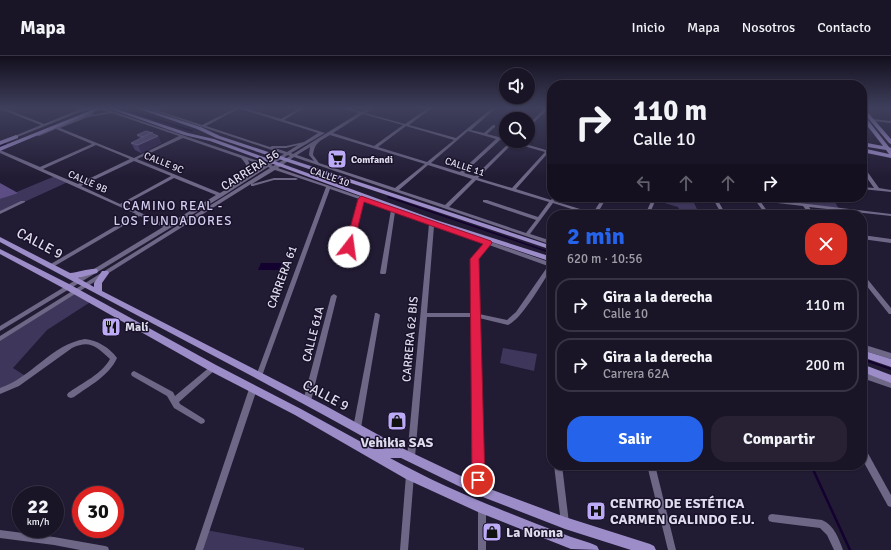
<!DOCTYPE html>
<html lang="es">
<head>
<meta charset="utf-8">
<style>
	body { margin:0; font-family:Signika,sans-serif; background:#272133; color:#f1f3f6; height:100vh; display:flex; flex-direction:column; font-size:15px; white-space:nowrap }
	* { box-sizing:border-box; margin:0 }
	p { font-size:13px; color:#9f9ea7 }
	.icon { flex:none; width:22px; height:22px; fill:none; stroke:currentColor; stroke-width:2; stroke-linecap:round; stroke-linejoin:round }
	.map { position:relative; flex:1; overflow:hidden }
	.side { position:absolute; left:547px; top:154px; width:320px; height:260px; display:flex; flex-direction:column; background:#1a1427; border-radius:16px; box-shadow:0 1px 3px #0004,0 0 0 1px #383344 }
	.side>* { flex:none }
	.guide { position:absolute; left:547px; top:24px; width:320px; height:122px; border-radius:16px; box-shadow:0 1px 3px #0004,0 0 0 1px #383344; background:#1a1427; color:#f1f3f6; overflow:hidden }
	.buttons { position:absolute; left:499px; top:12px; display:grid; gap:8px }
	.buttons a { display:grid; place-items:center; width:36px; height:36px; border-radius:50%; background:#1a1427; box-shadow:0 1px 3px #0004,0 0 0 1px #383344; font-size:20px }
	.speed { position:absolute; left:12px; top:430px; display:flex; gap:8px; font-size:20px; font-weight:700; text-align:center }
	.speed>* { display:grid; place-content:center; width:52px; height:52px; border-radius:50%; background:#1a1427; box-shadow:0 1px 3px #0004,0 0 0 1px #383344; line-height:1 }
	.speed small { font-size:10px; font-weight:400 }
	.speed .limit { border:6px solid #d22; background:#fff; color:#111 }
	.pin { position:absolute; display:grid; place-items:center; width:34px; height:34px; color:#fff; margin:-17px; border:2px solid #fff; border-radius:50%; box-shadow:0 1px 4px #0007 }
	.me { position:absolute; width:44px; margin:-22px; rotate:15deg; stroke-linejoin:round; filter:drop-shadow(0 0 3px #0008) }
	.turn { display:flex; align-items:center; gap:14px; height:84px; padding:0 20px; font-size:18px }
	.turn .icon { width:52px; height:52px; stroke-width:2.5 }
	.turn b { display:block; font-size:28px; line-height:34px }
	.lanes { display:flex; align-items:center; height:38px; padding:0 20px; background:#0003; justify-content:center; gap:20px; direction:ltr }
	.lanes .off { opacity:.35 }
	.round { display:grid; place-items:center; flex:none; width:42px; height:42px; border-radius:16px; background:#272133 }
	.overview { display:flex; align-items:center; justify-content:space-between; height:68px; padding:0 20px }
	h1 { font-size:24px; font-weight:700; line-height:30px; color:#2563eb }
	.cta { display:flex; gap:8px; margin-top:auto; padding:8px 20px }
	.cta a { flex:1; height:46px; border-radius:16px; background:#2563eb; color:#fff; font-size:16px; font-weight:700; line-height:46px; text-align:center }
	.cta a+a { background:#272133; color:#f1f3f6 }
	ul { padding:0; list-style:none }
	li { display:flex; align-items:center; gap:12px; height:54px; margin:0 8px 6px; padding:0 12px; border:2px solid #383344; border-radius:16px }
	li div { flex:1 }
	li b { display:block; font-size:15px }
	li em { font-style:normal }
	header { display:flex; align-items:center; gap:24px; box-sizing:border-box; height:56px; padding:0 20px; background:#1a1427; border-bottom:1px solid #383344 }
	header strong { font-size:19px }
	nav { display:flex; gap:22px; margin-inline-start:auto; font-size:14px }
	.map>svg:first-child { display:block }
	.green { fill:#3f365b }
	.forest { fill:#5c4e85 }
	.water { fill:#13012f }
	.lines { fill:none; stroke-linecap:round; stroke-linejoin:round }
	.stream-far2 { stroke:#13012f; stroke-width:1.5 }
	.stream-far1 { stroke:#13012f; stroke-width:2 }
	.stream { stroke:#13012f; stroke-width:2.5 }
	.river { fill:#13012f; fill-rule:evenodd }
	.minor { fill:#6e6786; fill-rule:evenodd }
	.major { fill:#9c8dc9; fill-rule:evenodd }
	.wall { fill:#493c6d }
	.shaded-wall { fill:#332850 }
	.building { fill:#594d7a; stroke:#6e648c }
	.route { fill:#e11d48; stroke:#92132f }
	.labels { text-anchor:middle; stroke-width:3; stroke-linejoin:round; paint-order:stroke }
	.far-poi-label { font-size:10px; font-weight:bold; fill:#dfdced; stroke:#19122a; text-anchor:start }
	.far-street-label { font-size:10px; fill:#dfdced; stroke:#19122a }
	.street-label { font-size:12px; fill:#dfdced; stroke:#19122a }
	.poi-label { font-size:12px; font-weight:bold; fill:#dfdced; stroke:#19122a; text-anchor:start }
	.neighbourhood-label { font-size:13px; letter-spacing:1px; fill:#d3cdef; stroke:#19122a }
	.near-street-label { font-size:14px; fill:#dfdced; stroke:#19122a }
	.near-poi-label { font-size:14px; font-weight:bold; fill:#dfdced; stroke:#19122a; text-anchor:start }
</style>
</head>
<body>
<header>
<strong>Mapa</strong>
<nav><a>Inicio</a><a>Mapa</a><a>Nosotros</a><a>Contacto</a></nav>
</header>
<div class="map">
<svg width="891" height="494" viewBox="0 0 891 494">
	<rect width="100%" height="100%" fill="#221b34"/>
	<!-- green -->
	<g class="green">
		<polygon points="55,120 68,126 0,157 0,143"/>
		<polygon points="655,141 691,141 700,159 682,159 678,151 654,144"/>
		<polygon points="755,141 832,141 839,153 757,143"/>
		<polygon points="75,236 92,245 47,274 13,312 27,321 0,335 0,283"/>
		<polygon points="503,292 537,298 534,315 500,307"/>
		<polygon points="206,474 304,492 304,494 199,494"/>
	</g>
	<!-- forest -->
	<polygon class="forest" points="0,127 18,137 0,143"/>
	<!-- water -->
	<polygon class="water" points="261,207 282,207 279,214 258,214"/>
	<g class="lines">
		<!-- stream-far2 -->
		<g class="stream-far2">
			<polyline points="130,55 192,75"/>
			<polyline points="388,141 552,197"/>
		</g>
		<!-- stream-far1 -->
		<polyline class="stream-far1" points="862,303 891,313"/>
		<!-- stream -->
		<polyline class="stream" points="811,409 850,494"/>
		<!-- river -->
		<polygon class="river" points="0,87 6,87 7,89 0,93"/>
		<!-- minor -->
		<g class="minor">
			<path d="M0,52H4L44,68L78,54L88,52L95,55L92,59L108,56L98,52H103L267,108L284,98L145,52H150L202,69L236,52H245L281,63L300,52H304L284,64L325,77L291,97L293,98L359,57L342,52H348L362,56L368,52H372L365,57L405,68L428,52H432L409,69L456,82L492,52H496L471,74L484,77L493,69H495V71L487,78L506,83V85H507H506L500,84L464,117L475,120L510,86L508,85H515L546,94L552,89V93L550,95L552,96L551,97H548L516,133L551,144L553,141H557L554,145L593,157L603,141H607L597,158V159H590L553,147L530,178L552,185V189L294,101L278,112L552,207V212C543,225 522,263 508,269L479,262L483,434L482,437L479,438L476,437L475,434L473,261H427L415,401L414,404L411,405L408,404L407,401L429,168L395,156L386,217L385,218H381L380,217L391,154L363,145L347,210L344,212L342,211L341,210L359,143L330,133L262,320L261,322L259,323L257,322L256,320L326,131L275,114L252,128L274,122H296L298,123L296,124H274L253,130H251V128L0,285V280L270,112L268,111L223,140L0,275V270L163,171L140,160L53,211H49L48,210L49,209L136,158L0,97V94L40,111L92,88L56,73L39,80L36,79L88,58L91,55L88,54L80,56L0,88V86L41,69L0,53ZM240,52L241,53L318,77L304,86L286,90H272L270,91L206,70ZM112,57L179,80L134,102L60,72L88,61ZM363,58L403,69L374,90L333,77ZM406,70L454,84L427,106L378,91ZM468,75L496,83L460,116L431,107ZM330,79L425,108L395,132L319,107L313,99C315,86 320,85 330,79ZM183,82L241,102C248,110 249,113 243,123L220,137L137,103ZM513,87L545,96L512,132L478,122ZM96,89L130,103L78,128L43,113ZM298,89L287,96L275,92H286ZM310,91L309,99L314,105L297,99ZM288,99L290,100L273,110L271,109ZM248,104L264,110L250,118L251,112ZM134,105L171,120L120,148L81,130ZM428,109L472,123L445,149L399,134ZM174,122L216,139L167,169L124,149ZM476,124L549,146L538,161L487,144H483V146L536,164L526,177L449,151ZM434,170L485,188L472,203L473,257H427ZM489,189L548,210L516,256L507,264L479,258L478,203Z"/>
			<polygon points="545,52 549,52 528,72 528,69"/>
			<polygon points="872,63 891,65 891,67 873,65 872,65"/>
			<polygon points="862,111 864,111 879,132 891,134 891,136 862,133 862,131 874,132 862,115"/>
			<polygon points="653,141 657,141 649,159 645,159"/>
			<polygon points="712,141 716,141 726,159 722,159"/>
			<polygon points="737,141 758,141 758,142 891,158 891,160 809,151 815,159 810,159 803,150 760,145 770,159 766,159 755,144 739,142"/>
			<polygon points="21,145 25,145 25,146 0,158 0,155"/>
			<polygon points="862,179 891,183 891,187 862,183"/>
			<polygon points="862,218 864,219 891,252 891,258 889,258 862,224"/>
			<polygon points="334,238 337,240 311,345 310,347 307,348 304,347 303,345 331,240"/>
			<polygon points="375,257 377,257 380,259 361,372 360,374 357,375 354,374 353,372"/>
			<path d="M85,283C97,284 110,292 117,302C109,320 89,330 74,341L71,342L68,341L67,339L68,337C82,327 102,318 110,303C97,291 90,283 72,292L19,330L0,338V332C31,322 52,288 85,283Z"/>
			<polygon points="862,288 891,297 891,303 862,294"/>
			<polygon points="213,309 215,310 216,312 215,314 179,346 180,348 204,363 205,365 204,367 201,368 174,352 167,340 132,320 131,318 132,316 134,315 136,316 173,336 175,340 211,310"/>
			<polygon points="862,316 891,326 891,332 862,322"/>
			<path d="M552,327V338L550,337C548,334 548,331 550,328Z"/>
			<polygon points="253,330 255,331 257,333 203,494 195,494 249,333 251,331"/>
			<polygon points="862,391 865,392 891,439 891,451 888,450 862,403"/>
			<polygon points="554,409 562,409 569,467 568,470 565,471 562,470 561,467"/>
			<polygon points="647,409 655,409 676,494 668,494"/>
			<polygon points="410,415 413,416 414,419 408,494 400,494 406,419 407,416"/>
			<polygon points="482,448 485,449 486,452 486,494 478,494 478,452 479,449"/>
			<path d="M772,458L822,464C834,469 839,483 843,494H834L827,479L820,472L772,466L769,465L768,462L769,459Z"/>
			<polygon points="0,474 54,481 105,490 108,491 109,494 80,494 54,489 0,482"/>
		</g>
		<!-- major -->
		<g class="major">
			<polygon points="97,52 103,52 0,95 0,91"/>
			<polygon points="107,52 113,52 188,77 214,83 436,164 552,201 552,206 432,166 210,85 184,79"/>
			<polygon points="136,52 142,52 201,71 220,80 552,190 552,194 216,82 197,73"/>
			<polygon points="862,52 864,52 891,83 891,88 889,87 862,55"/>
			<polygon points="862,59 864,59 889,91 891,92 891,102 862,96 862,92 889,98 886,94 862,90 862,86 883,90 862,63"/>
			<polygon points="16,79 18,80 18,82 0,89 0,85"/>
			<path d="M0,181L70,217C77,217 90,212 97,213L98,215L97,217L78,222L94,231V227L102,215H108L109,217L102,227V235L326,350L406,394L482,430L565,461L650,488L654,490L656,494H631L565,473L475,438L401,402H390C446,433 506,456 566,479C576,483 587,485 597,490L599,494L571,493L478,456L406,423L295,359L210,315L63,232L0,198V193L69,228L216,309L301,353L374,393H385C258,321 128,256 0,186Z"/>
			<polygon points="862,294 891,303 891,311 862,301"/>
			<polygon points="862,308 891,319 891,327 862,316"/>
		</g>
	</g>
	<!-- wall -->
	<polygon class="wall" points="153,78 158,80 161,87 141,97 135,94 131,87 141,82 138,81 137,79"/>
	<!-- shaded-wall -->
	<polygon class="shaded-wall" points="158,80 161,87 141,97 138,89"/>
	<!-- building -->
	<g class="building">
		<polygon points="146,75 153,77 151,77 143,81 137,79"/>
		<polygon points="151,77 158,80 138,89 131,87"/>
	</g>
	<!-- sky -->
	<linearGradient id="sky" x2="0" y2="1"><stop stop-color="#130f1d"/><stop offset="0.43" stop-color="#3e3f5c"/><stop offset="1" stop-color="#3e3f5c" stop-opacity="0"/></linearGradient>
	<rect width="891" height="121" fill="url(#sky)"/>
	<!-- route -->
	<polygon class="route" points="361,140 491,185 492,187 479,203 485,424 483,428 478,430 474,428 472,424 470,203 483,188 364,146 353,191 352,193 346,193 345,191 358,143"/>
	<!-- icons -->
	<defs>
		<symbol id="supermarket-square" viewBox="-11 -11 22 22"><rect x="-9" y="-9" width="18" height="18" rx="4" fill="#bcaaf6" stroke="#19122a"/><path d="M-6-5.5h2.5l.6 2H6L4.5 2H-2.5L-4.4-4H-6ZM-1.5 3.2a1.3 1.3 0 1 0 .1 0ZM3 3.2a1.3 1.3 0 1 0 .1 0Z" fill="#111"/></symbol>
		<symbol id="restaurant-square" viewBox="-11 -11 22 22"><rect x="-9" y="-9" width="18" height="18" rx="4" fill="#bcaaf6" stroke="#19122a"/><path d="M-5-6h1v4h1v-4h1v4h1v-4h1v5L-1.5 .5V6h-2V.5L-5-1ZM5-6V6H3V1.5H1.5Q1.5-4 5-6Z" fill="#111"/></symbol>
		<symbol id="shop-square" viewBox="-11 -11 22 22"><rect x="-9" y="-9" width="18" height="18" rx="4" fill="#bcaaf6" stroke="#19122a"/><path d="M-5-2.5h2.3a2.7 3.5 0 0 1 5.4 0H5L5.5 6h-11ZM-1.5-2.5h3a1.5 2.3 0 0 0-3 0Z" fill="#111"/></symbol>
		<symbol id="hospital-square" viewBox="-11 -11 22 22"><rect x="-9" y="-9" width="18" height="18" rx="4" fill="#bcaaf6" stroke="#19122a"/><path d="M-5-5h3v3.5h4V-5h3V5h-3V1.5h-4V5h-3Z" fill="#111"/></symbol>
	</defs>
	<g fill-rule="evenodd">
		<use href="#supermarket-square" x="326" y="92" width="22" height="22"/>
		<use href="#restaurant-square" x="100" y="260" width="22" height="22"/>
		<use href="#shop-square" x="386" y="354" width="22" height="22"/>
		<use href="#hospital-square" x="585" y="444" width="22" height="22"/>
		<use href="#shop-square" x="481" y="465" width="22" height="22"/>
	</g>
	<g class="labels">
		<!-- far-poi labels -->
		<g class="far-poi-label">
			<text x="351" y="107">Comfandi</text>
		</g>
		<!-- far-street labels -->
		<g class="far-street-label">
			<text transform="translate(164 106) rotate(22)" y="4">CALLE 9C</text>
			<text transform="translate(465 110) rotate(18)" y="4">CALLE 11</text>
			<text transform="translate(330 120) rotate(19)" y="4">CALLE 10</text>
			<text transform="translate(88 125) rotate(24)" y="4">CALLE 9B</text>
		</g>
		<!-- street labels -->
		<g class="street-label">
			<text transform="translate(250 114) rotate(-32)" y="4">CARRERA 56</text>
			<text transform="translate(282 221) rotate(-70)" y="4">CARRERA 61</text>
			<text transform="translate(313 278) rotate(-76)" y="4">CALLE 61A</text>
			<text transform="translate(410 283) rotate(-85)" y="4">CARRERA 62 BIS</text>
		</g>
		<!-- poi labels -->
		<g class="poi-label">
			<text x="125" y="275">Malí</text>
		</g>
		<!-- neighbourhood labels -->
		<g class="neighbourhood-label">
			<text x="173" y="154">CAMINO REAL -<tspan x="173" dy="15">LOS FUNDADORES</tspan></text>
		</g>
		<!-- near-street labels -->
		<g class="near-street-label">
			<text transform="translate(40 187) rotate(28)" y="5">CALLE 9</text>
			<text transform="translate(326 339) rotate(28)" y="5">CALLE 9</text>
		</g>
		<!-- near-poi labels -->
		<g class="near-poi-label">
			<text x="397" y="391" text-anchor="middle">Vehikia SAS</text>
			<text x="610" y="452">CENTRO DE ESTÉTICA<tspan x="610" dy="16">CARMEN GALINDO E.U.</tspan></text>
			<text x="506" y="481">La Nonna</text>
		</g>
	</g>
</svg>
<div class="buttons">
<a><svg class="icon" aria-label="sound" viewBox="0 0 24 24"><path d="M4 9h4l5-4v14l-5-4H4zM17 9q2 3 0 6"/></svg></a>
<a><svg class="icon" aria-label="search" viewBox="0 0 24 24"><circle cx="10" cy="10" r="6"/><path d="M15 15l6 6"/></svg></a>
</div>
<div class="speed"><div>22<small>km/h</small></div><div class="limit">30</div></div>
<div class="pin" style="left:478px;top:424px;background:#d93025"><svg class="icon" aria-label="arrive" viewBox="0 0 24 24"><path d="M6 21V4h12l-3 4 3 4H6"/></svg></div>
<svg class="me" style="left:349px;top:191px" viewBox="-20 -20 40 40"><circle r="19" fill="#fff"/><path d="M0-13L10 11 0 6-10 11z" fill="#e11d48"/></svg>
<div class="guide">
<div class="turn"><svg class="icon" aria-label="right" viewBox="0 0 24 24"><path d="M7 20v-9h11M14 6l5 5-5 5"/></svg><div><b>110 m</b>Calle 10</div></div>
<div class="lanes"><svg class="icon off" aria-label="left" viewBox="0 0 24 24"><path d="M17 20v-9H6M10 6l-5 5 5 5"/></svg><svg class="icon off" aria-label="ahead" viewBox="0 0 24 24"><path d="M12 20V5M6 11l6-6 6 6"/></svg><svg class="icon off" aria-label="ahead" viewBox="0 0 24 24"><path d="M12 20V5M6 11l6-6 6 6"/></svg><svg class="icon" aria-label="right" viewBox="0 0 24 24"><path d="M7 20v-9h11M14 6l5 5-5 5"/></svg></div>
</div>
<section class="side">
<div class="overview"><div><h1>2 min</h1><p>620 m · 10:56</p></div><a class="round" style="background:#d93025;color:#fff"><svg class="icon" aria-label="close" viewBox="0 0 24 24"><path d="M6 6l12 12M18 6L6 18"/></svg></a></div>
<ul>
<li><svg class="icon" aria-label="right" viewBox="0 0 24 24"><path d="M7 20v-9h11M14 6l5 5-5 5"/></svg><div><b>Gira a la derecha</b><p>Calle 10</p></div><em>110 m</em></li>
<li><svg class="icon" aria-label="right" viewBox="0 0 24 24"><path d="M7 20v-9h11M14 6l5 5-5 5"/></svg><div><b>Gira a la derecha</b><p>Carrera 62A</p></div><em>200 m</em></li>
</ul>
<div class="cta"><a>Salir</a><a>Compartir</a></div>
</section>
</div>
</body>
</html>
